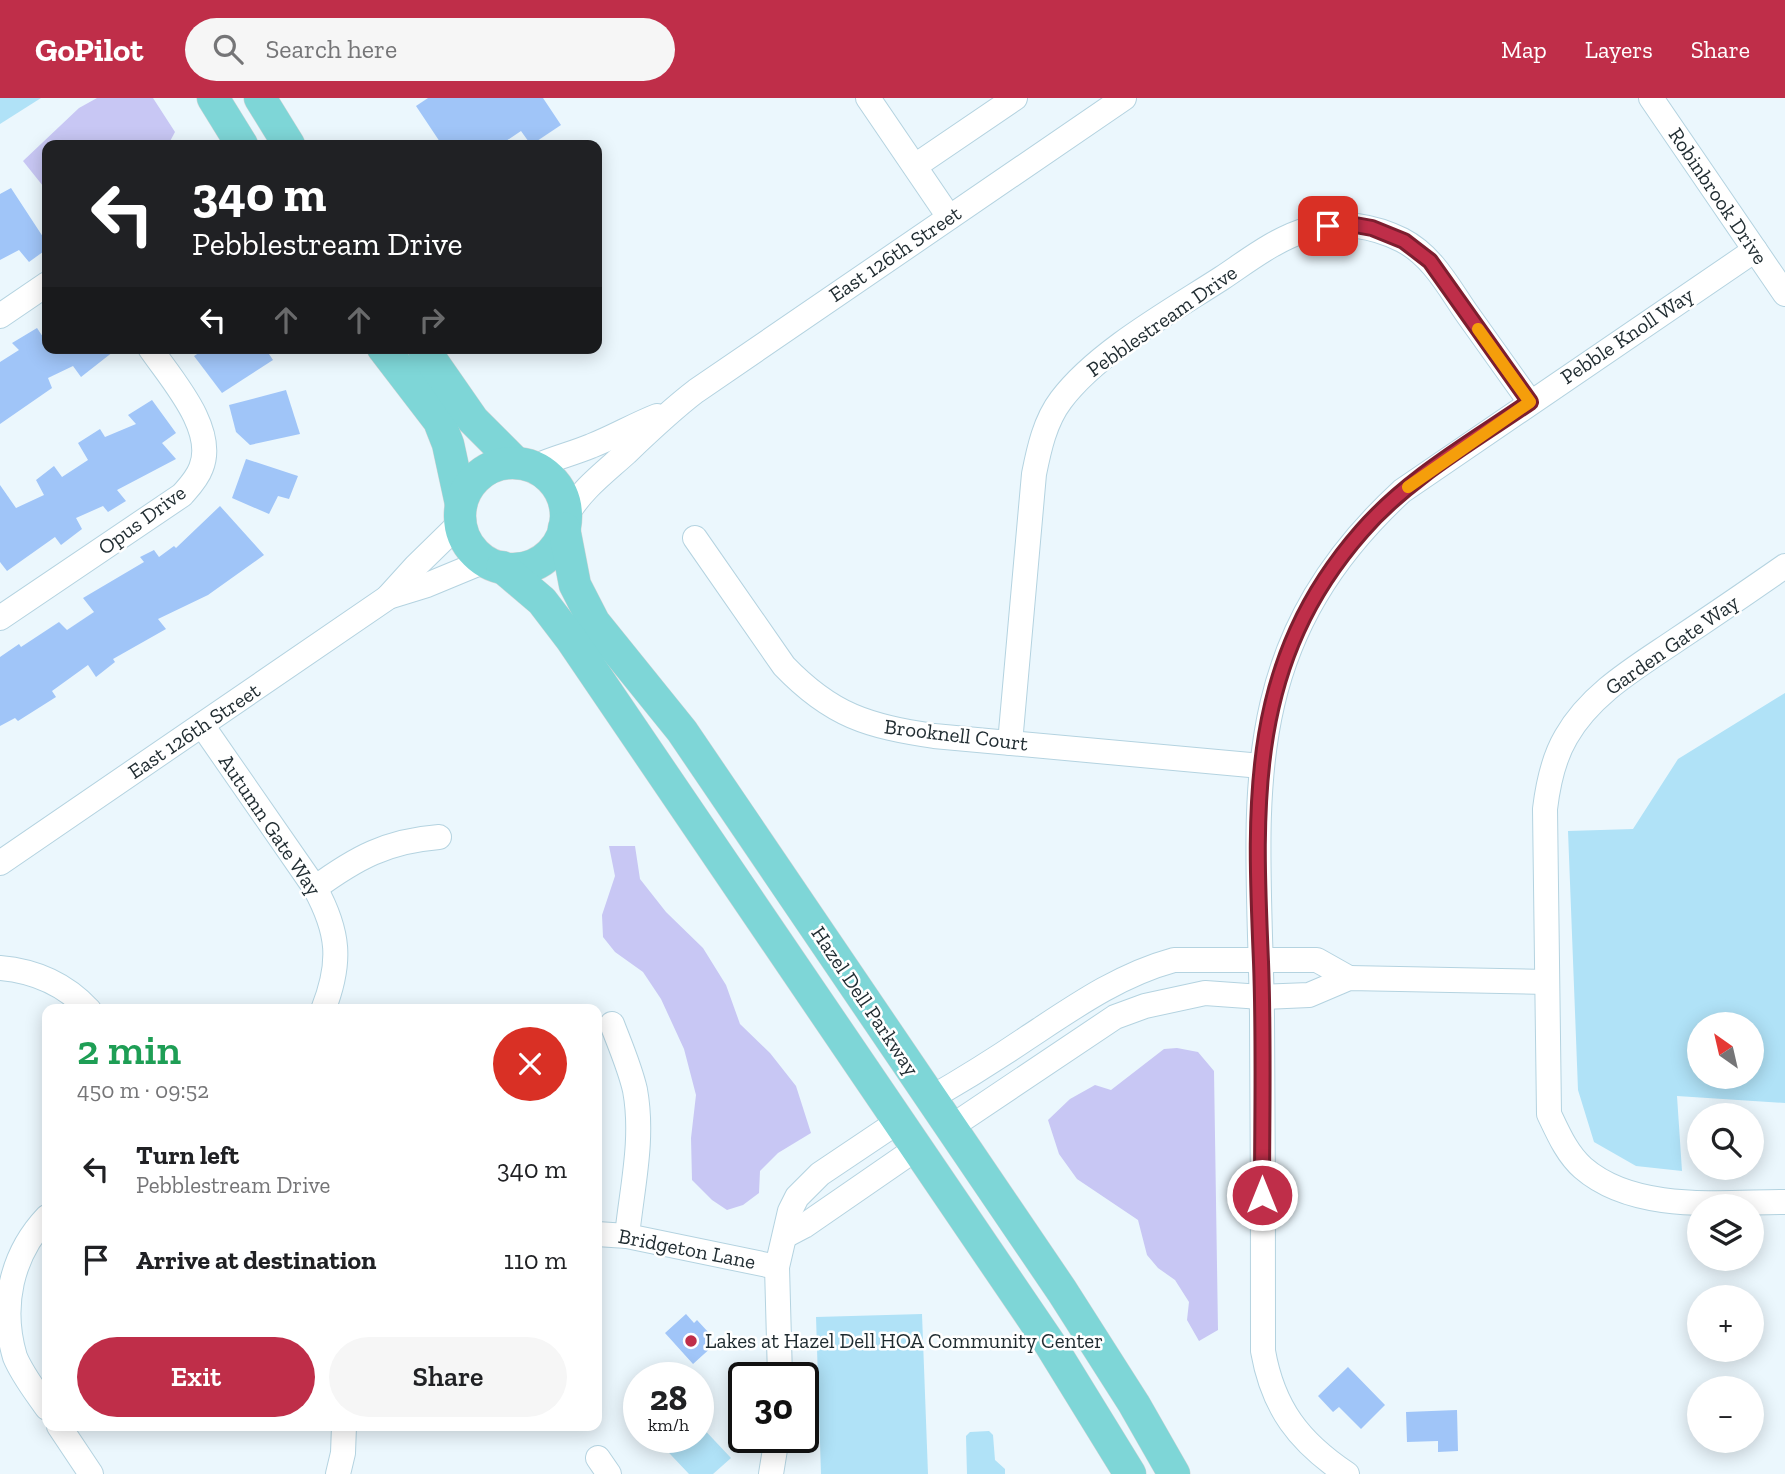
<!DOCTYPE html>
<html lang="en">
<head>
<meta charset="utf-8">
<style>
	body { margin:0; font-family:"Zilla Slab",serif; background:#f6f6f6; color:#202124; height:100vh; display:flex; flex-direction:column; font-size:26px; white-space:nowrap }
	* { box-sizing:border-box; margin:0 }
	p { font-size:23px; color:#757577 }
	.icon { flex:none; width:38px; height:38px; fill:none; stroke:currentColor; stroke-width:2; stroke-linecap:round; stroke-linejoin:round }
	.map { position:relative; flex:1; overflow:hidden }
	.sheet { position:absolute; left:42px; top:906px; width:560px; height:427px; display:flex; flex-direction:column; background:#fff; border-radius:14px; box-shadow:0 4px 18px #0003 }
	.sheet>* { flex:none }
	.hud { position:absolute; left:42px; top:42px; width:560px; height:214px; border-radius:14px; box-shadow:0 4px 18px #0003; background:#202124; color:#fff; overflow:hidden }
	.needle { width:46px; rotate:326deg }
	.fabs { position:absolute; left:1687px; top:914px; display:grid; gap:14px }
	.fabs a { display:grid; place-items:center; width:77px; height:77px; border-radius:50%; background:#fff; box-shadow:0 4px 18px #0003; font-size:35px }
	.speed { position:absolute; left:623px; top:1264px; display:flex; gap:14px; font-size:35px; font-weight:700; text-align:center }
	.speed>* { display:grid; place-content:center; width:91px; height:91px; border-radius:50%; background:#fff; box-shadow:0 4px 18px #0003; line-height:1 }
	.speed small { font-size:18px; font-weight:400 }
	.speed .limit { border:4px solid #111; border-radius:10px; background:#fff; color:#111 }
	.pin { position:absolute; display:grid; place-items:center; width:60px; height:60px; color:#fff; margin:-30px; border-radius:14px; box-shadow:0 4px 10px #0006 }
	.me { position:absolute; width:77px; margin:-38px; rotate:0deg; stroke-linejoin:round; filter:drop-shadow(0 0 5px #0008) }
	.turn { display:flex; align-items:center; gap:24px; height:147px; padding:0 35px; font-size:32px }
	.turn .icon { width:91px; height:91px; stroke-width:2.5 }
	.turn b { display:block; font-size:49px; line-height:60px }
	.lanes { display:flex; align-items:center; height:66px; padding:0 35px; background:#0003; justify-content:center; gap:35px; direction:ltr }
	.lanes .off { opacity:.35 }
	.round { display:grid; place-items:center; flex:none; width:74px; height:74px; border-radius:37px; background:#f6f6f6 }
	.overview { display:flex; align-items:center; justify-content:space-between; height:119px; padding:0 35px }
	h1 { font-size:42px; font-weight:600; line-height:52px; color:#1e9e55 }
	.action { display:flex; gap:14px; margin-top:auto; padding:14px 35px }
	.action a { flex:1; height:80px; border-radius:42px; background:#bf2e49; color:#fff; font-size:28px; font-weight:600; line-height:80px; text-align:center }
	.action a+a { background:#f6f6f6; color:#202124 }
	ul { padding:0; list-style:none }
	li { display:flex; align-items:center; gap:21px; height:91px; padding:0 35px }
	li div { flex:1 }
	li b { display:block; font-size:26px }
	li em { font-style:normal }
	header { display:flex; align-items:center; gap:42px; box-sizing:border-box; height:98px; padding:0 35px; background:#bf2e49; color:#fff }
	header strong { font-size:33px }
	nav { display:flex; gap:38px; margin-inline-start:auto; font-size:24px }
	.search { width:490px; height:63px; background:#f6f6f6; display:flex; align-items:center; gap:18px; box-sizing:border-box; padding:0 24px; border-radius:38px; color:#757577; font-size:26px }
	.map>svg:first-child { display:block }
	.green { fill:#b0e2f7; fill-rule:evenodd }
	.water { fill:#c8c7f4 }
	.building { fill:#a0c5f8 }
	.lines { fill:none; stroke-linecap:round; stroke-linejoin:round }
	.minor-casing { stroke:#b4d3e0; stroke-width:26 }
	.major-casing { stroke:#d2d5d6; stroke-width:33 }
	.minor { stroke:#fff; stroke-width:24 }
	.major { stroke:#7ed6d7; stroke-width:32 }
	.route-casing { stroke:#7c1e2f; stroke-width:18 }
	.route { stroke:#bf2e49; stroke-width:12 }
	.slow { stroke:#f59e0b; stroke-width:12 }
	.poi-dot { fill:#bf2e49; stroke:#fff; stroke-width:2.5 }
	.labels { text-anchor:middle; stroke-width:5; stroke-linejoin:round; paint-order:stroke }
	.street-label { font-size:21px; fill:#1f2b30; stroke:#fff }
	.poi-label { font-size:21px; fill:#1f2b30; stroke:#fff; text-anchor:start }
</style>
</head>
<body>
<header>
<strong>GoPilot</strong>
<div class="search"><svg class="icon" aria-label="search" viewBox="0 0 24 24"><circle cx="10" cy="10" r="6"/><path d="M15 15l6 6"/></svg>Search here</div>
<nav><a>Map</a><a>Layers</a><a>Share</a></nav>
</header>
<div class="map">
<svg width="1785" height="1376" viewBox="0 0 1785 1376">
	<rect width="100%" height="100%" fill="#ebf7fd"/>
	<!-- green -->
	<g class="green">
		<polygon points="0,0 41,0 0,26"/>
		<path d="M1785,595V1005L1677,998L1682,1073L1636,1068L1594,1044L1578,992L1568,733L1633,731L1678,661ZM1699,926H1752V978H1699Z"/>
		<polygon points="922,1216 928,1376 821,1376 816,1219"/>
		<polygon points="698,1325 731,1360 713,1376 689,1376 654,1339 698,1339"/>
		<polygon points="989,1333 993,1337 995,1362 1005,1371 1005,1376 967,1376 966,1338 970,1334"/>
	</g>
	<!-- water -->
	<g class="water">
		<polygon points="97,0 153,0 175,34 168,47 47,47 47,93 23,63 79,10"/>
		<polygon points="609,748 635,748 640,781 666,814 703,850 726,887 740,926 770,955 796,988 811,1035 778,1055 760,1073 759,1095 743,1107 727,1112 712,1102 692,1082 691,1040 696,997 684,951 661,901 643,874 615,854 603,839 602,817 615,778"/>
		<polygon points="1177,950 1198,954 1214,973 1218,1232 1199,1243 1187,1222 1189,1204 1175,1182 1158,1170 1147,1157 1138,1122 1077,1081 1059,1056 1048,1022 1070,1001 1095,987 1111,992 1164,951"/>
	</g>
	<!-- building -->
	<g class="building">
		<polygon points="428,0 543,0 561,27 531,47 521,33 500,47 442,47 416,8"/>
		<polygon points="11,90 47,145 47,151 29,164 19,152 0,162 0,96"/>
		<polygon points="37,230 47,245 47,250 118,250 81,279 73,268 48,280 52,290 0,326 0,264 19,252 12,245"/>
		<polygon points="207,250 265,250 273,262 222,295 194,258"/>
		<polygon points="286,292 300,336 250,347 236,334 229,307"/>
		<polygon points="152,302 176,335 162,345 176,361 117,392 126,403 108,414 103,408 76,420 82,431 61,447 55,439 7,473 0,464 0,387 16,410 44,397 36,382 54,368 62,379 88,362 78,345 100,331 105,339 136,326 128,317"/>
		<polygon points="246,361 298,378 289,401 278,398 269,416 232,400"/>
		<polygon points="220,408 264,457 208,497 158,521 166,531 113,561 115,564 96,579 88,567 52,593 56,599 18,623 15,620 0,628 0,559 19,546 21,549 59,524 67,532 94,514 83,500 144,464 140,459 154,452 159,459 174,448 176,450"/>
		<polygon points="686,1216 694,1225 697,1222 709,1235 706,1238 714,1247 693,1266 665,1235"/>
		<polygon points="1348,1269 1385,1307 1361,1331 1339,1309 1333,1314 1318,1298"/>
		<polygon points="1457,1312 1458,1353 1438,1354 1438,1343 1407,1344 1406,1314"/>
	</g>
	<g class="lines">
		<defs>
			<g id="minor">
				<polyline points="868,0 949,119"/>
				<polyline points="1651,0 1785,196"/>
				<polyline points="915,68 1015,0"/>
				<polyline points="0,218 47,186"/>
				<path d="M534,369C553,360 572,356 591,348C614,339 634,327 657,318"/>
				<path d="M566,418C582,391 604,375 626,355C649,333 671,312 696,293L1124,0"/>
				<path d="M695,440L784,568C832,618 868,628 934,638L1261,668"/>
				<path d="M1785,468C1749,493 1714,517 1678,541C1637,569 1591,595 1566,639C1553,661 1548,686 1545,711L1549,1016C1558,1035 1567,1056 1583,1070C1635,1115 1722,1104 1785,1104"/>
				<polyline points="388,499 427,487 485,463"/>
				<path d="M0,520L182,397C189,389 197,381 201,370C217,331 171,281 150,250"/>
				<path d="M202,627L315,790C339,834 342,864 323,912"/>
				<path d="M1010,645L1034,376C1039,351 1045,323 1061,302C1097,254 1171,213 1222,180C1249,162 1277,140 1309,131C1340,122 1374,128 1402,142C1433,158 1449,190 1468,217C1489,246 1509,275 1530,304"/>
				<polyline points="0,765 387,500 416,468 460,425"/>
				<path d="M315,790C356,760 387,743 439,739"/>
				<path d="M0,870C35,873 65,886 89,912"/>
				<path d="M612,926C620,947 630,970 635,992C644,1041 632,1089 627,1138"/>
				<path d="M931,1000C964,981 996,961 1027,940C1074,909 1119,877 1174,862H1317L1349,880"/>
				<polyline points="951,1029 1115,919 1145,908 1205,895 1261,899 1309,897 1349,880 1547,884"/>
				<path d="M47,1119C11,1157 0,1209 15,1259C23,1278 36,1294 47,1310"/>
				<polyline points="597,1136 627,1138 777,1169"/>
				<polyline points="785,1138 804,1128 917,1050"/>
				<polyline points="780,1279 777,1169 790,1113 797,1099 820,1076 899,1023"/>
				<polyline points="59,1328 91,1376"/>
				<polyline points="598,1360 609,1376"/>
				<polyline points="338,1376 343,1355 344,1328"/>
				<polyline points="771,1376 777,1339"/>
				<path d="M1347,1376C1299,1344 1273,1310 1263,1253C1263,1141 1263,1030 1262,918C1259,707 1230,552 1402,393L1755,152"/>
			</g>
			<g id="major">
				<polyline points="213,0 242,47"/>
				<polyline points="260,0 289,47"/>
				<polyline points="383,250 439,323 448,346 461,406"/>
				<polyline points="423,250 473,322 516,365"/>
				<circle cx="513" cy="418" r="53"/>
				<polyline points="564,430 575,487 594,524 682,633 1062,1193 1134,1306 1174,1376"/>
				<polyline points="502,469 542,503 571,541 1050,1246 1130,1376"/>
			</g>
		</defs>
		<!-- minor casing -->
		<use href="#minor" class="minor-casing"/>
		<!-- major casing -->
		<use href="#major" class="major-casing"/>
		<!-- minor -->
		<use href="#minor" class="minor"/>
		<!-- major -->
		<use href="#major" class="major"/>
	</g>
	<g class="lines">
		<defs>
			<path id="route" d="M1262,1097C1262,1020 1264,941 1261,864C1254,702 1248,563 1362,433C1408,380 1472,344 1530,304L1430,163L1404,143L1372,130L1344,125L1328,128"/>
		</defs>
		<!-- route casing -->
		<use href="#route" class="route-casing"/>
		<!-- route -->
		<use href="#route" class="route"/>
		<!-- slow -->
		<polyline class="slow" points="1408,389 1530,304 1478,231"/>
	</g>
	<!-- markers -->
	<circle class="poi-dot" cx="691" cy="1243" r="7"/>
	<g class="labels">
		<!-- street labels -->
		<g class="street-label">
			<text transform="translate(1718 98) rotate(56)" y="7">Robinbrook Drive</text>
			<text transform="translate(895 156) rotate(-34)" y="7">East 126th Street</text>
			<text transform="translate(1162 223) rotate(-35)" y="7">Pebblestream Drive</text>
			<text transform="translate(1627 238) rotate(-34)" y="7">Pebble Knoll Way</text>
			<text transform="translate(142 422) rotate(-36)" y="7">Opus Drive</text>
			<text transform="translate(1672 547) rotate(-35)" y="7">Garden Gate Way</text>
			<text transform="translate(194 633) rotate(-34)" y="7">East 126th Street</text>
			<text transform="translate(956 637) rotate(7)" y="7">Brooknell Court</text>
			<text transform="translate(270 727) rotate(56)" y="7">Autumn Gate Way</text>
			<text transform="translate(865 903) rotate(56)" y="7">Hazel Dell Parkway</text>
			<text transform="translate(687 1151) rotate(11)" y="7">Bridgeton Lane</text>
		</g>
		<!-- poi labels -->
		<g class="poi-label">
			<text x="705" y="1250">Lakes at Hazel Dell HOA Community Center</text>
		</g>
	</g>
</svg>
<div class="fabs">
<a><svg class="needle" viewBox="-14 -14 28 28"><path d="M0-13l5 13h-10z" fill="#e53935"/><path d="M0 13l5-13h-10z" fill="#757577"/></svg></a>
<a><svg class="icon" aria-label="search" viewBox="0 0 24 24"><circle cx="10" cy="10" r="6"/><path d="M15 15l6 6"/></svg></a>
<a><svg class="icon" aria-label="layers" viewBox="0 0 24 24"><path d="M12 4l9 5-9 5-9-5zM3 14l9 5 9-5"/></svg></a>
<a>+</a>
<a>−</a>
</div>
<div class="speed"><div>28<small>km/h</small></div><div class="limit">30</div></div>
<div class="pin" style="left:1328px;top:128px;background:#d93025"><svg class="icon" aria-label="arrive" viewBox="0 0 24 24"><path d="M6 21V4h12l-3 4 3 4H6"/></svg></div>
<svg class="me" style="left:1262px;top:1097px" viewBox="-20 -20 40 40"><circle r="17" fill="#bf2e49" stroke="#fff" stroke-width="3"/><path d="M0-11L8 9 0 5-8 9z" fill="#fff"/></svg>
<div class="hud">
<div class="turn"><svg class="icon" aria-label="left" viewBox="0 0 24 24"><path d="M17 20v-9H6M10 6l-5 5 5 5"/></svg><div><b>340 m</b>Pebblestream Drive</div></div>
<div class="lanes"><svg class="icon" aria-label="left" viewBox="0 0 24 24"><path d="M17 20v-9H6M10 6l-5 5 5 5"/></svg><svg class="icon off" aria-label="ahead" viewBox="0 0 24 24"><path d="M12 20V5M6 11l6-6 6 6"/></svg><svg class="icon off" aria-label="ahead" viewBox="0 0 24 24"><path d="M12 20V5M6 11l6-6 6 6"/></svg><svg class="icon off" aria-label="right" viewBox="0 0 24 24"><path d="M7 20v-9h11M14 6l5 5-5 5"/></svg></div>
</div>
<section class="sheet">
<div class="overview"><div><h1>2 min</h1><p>450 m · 09:52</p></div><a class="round" style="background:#d93025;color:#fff"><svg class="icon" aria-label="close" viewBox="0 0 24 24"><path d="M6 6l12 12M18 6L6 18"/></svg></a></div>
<ul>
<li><svg class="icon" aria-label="left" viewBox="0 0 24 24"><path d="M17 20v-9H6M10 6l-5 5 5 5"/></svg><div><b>Turn left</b><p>Pebblestream Drive</p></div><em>340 m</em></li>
<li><svg class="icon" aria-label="arrive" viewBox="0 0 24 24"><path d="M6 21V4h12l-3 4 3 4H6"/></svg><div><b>Arrive at destination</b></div><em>110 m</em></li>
</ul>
<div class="action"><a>Exit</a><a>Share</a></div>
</section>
</div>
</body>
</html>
